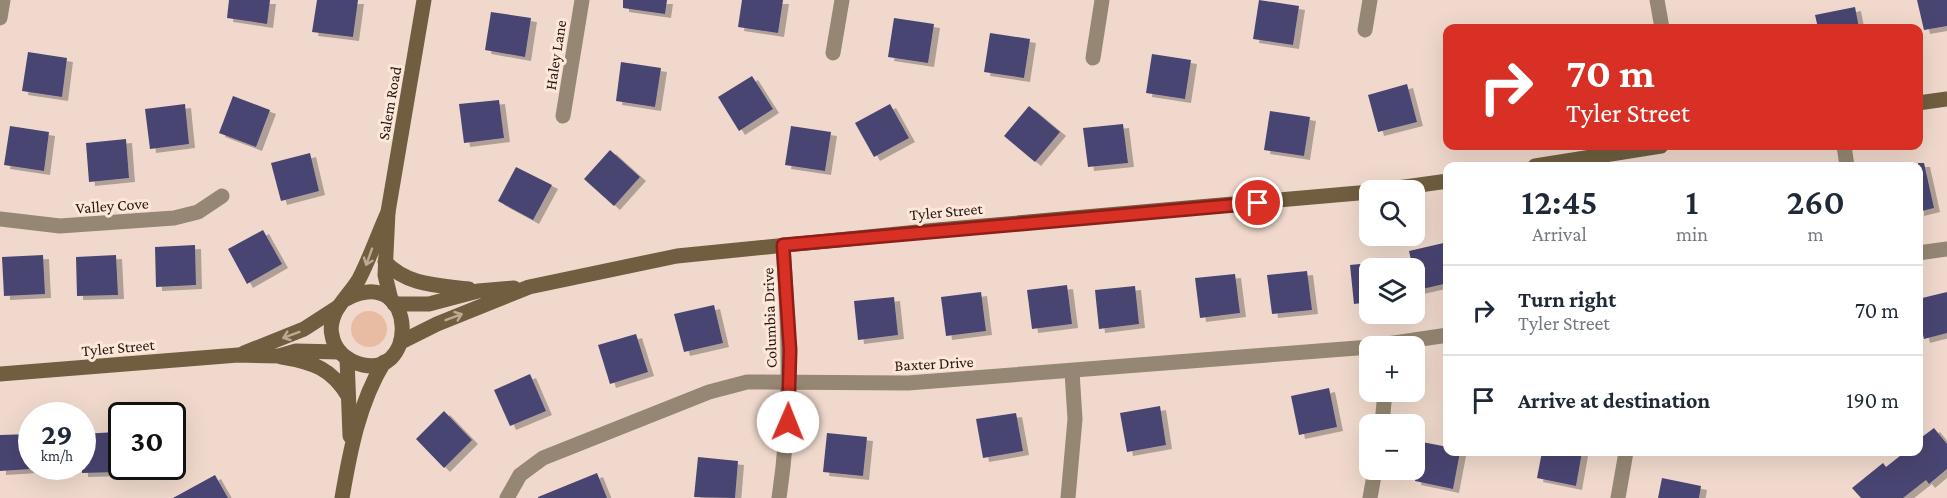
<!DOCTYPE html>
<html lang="en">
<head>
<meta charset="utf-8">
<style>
	body { margin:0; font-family:"Crimson Pro",serif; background:#f6f6f7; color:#1f2937; height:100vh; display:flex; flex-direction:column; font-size:22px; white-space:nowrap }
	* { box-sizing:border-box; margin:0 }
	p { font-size:20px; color:#747a83 }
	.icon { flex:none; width:33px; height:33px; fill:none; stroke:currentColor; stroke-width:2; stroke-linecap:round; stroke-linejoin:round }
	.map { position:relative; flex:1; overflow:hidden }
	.panel { position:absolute; left:1443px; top:162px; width:480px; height:294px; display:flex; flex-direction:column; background:#fff; border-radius:12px; box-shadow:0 6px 24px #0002 }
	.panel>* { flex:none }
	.hud { position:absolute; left:1443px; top:24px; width:480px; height:126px; border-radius:12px; box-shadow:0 6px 24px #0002; background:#d93025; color:#fff; overflow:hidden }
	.fabs { position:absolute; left:1359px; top:180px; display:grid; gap:12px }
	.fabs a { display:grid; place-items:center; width:66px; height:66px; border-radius:12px; background:#fff; box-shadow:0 6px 24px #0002; font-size:30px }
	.speed { position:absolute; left:18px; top:402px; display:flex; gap:12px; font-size:30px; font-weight:700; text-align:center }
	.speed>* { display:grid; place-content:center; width:78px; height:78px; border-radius:50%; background:#fff; box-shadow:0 6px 24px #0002; line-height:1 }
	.speed small { font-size:15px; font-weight:400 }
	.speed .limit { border:3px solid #111; border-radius:9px; background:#fff; color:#111 }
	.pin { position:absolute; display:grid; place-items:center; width:51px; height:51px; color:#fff; margin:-26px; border:3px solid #fff; border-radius:50%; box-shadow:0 2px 6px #0007 }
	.me { position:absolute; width:66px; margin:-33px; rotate:1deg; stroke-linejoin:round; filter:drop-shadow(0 0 4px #0008) }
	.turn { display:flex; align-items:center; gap:21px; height:126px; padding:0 24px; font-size:27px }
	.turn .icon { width:78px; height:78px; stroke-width:2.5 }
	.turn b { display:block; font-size:42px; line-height:51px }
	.eta { display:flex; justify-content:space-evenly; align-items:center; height:102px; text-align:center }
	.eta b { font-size:36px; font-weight:600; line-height:42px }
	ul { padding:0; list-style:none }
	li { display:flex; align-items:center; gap:18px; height:90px; padding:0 24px; border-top:2px solid #e0e1e3 }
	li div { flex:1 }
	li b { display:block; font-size:22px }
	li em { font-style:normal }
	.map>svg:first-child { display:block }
	.green { fill:#e7bca3 }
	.building { fill:#494572; filter:url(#shadow) }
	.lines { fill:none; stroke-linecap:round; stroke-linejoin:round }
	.street { stroke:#958773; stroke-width:15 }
	.secondary { stroke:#715e40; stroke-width:15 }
	.oneway { stroke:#bfa994 }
	.route-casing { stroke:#8d1f18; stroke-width:15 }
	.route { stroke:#d93025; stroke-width:10 }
	.labels { text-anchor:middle; stroke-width:6; stroke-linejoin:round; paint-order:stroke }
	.street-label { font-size:16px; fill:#1f1712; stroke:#fee7d9 }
</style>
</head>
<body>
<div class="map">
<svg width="1947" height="498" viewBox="0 0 1947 498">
	<defs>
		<filter id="shadow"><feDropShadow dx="6" dy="4" stdDeviation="0" flood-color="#0004"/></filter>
	</defs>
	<rect width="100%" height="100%" fill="#f0d9cc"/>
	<!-- green -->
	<circle class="green" cx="369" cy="329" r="18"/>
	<!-- building -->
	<g class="building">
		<polygon points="229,0 270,0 267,24 227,18"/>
		<polygon points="317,0 358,0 353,37 312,32"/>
		<polygon points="623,0 667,0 665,14 623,8"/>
		<polygon points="742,0 783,0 778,33 738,27"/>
		<polygon points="1259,0 1299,6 1293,45 1253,39"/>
		<polygon points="1917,0 1947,0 1947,26 1924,30"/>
		<polygon points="1855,7 1859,28 1818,28 1815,15"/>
		<polygon points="491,12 531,18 525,57 485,50"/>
		<polygon points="894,18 934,24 928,63 888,57"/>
		<polygon points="990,33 1030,39 1024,78 984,72"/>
		<polygon points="28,52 67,58 62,97 22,91"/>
		<polygon points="1152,54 1191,60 1185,99 1146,93"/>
		<polygon points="621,62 661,68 655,107 616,101"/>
		<polygon points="752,76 773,109 739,131 718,97"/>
		<polygon points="1407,84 1417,122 1378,132 1368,95"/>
		<polygon points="233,96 270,110 256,147 219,133"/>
		<polygon points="499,100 504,138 464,143 459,104"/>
		<polygon points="185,104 189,144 150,149 145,109"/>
		<polygon points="890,104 909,138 874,157 855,123"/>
		<polygon points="1029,106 1060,132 1035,162 1004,136"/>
		<polygon points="1270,111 1310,117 1304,156 1264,150"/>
		<polygon points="1123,124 1128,163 1088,167 1083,128"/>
		<polygon points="10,126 49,132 44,171 4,165"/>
		<polygon points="791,126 831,132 825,171 785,165"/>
		<polygon points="126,139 129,178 89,182 86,143"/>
		<polygon points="610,150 640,177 614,206 584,179"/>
		<polygon points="310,153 319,191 281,201 271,163"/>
		<polygon points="1918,163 1924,163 1934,208 1918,212"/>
		<polygon points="516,167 552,185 533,220 498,201"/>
		<polygon points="263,230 282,264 247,284 228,249"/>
		<polygon points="1448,242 1448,283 1418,290 1409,251"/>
		<polygon points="195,245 196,285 156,287 155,247"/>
		<polygon points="43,255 45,294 4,296 2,257"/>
		<polygon points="116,255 118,295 77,296 76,257"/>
		<polygon points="1370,263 1370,302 1354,304 1350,265"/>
		<polygon points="1307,271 1312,310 1272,314 1267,275"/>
		<polygon points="1235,274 1240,313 1200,318 1195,278"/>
		<polygon points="1067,285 1072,324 1032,329 1027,290"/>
		<polygon points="1135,286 1139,324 1099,329 1095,290"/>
		<polygon points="981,292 986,331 946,336 941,297"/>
		<polygon points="1947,292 1947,333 1924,339 1918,314 1918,299"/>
		<polygon points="894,297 898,335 858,340 854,301"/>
		<polygon points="714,305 723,343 684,352 674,314"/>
		<polygon points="636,334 648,372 610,384 598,345"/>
		<polygon points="530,374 546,411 510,426 494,390"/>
		<polygon points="1329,388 1337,427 1299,435 1291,396"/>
		<polygon points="1160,406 1166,445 1127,452 1120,413"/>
		<polygon points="444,411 472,440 444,468 416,439"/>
		<polygon points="1016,413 1023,451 983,458 976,419"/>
		<polygon points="1934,428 1947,444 1947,469 1929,484 1926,480 1903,498 1861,498 1852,488 1883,463 1886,467 1905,452 1918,452 1918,440"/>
		<polygon points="116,432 118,472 82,473 82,434"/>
		<polygon points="827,433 867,437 863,476 823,472"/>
		<polygon points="32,434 32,469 0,471 0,435"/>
		<polygon points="1422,442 1448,447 1448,452 1460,452 1453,489 1415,481"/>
		<polygon points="1542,452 1582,452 1576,486 1537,478"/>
		<polygon points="698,457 738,461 735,498 694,497"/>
		<polygon points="597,473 607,498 538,498 538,497"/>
		<polygon points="215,475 228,498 173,498"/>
		<polygon points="1662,478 1701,486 1699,498 1658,498"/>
	</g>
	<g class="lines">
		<!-- street -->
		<g class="street">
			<polyline points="1657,0 1662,28"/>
			<polyline points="0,18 3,0"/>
			<polyline points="1365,30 1370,0"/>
			<polyline points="833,53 842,0"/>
			<polyline points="1093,58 1102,0"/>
			<polyline points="563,116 582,0"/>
			<polyline points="1844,146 1847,166"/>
			<polyline points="0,219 60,226 174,218 198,212 222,196"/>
			<polyline points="1918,253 1947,249"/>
			<polyline points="1374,346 1448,335"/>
			<polyline points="1382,424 1385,392"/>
			<polyline points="507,498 520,475 543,458 709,392 747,382 908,383 1370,347"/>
			<path d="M779,498C792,412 789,331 783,245"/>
			<polyline points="1068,498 1075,419 1072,372"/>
			<polyline points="1370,498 1375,470"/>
			<polyline points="1618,498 1626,452"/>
		</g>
		<!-- secondary -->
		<g class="secondary">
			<polyline points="1918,103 1947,99"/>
			<polyline points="1535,166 1661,146"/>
			<polyline points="1383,190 1448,181"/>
			<path d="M385,262C408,286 438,285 469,289"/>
			<path d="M346,299C419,261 420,389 354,362C343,357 334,348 332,335C330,328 332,320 335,313C341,301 352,291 359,279C370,258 378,234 388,212"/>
			<polyline points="391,300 385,275 388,212 424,0"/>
			<polyline points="394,304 429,304 478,291 514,288"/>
			<polyline points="401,342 437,324 529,287 677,256 938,230 1370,192"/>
			<polyline points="244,353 304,329 338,307"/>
			<path d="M282,357C313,362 332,369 348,396"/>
			<polyline points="347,358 350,436"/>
			<polyline points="0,374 238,355 279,356 296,351 340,352"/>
			<path d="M342,498C350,451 359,403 384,362"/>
		</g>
	</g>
	<!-- one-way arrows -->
	<defs><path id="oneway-shaft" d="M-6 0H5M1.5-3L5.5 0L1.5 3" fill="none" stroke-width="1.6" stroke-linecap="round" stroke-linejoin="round" transform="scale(1.5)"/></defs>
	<g class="oneway">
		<use href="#oneway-shaft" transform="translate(369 257) rotate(110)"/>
		<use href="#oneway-shaft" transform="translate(454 317) rotate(-21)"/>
		<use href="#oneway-shaft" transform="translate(291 335) rotate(160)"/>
	</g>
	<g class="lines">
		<defs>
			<polyline id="route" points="788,422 790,350 783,245 1258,203"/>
		</defs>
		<!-- route casing -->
		<use href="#route" class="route-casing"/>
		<!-- route -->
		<use href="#route" class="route"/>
	</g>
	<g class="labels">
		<!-- street labels -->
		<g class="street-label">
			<text transform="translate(555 55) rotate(-81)" y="6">Haley Lane</text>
			<text transform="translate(389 103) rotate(-80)" y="6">Salem Road</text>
			<text transform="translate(112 205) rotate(-4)" y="6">Valley Cove</text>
			<text transform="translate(946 211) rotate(-5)" y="6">Tyler Street</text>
			<text transform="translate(769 318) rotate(-92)" y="6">Columbia Drive</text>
			<text transform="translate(118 347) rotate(-5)" y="6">Tyler Street</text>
			<text transform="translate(934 363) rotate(-3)" y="6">Baxter Drive</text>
		</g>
	</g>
</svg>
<div class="fabs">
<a><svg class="icon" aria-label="search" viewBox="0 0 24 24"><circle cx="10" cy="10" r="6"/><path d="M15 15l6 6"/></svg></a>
<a><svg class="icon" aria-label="layers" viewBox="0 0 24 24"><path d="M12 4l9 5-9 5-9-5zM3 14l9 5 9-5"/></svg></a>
<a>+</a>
<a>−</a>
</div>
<div class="speed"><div>29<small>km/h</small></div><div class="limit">30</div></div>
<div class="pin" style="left:1258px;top:203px;background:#d93025"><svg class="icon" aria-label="arrive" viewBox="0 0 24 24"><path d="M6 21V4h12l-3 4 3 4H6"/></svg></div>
<svg class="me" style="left:788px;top:422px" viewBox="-20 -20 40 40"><circle r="19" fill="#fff"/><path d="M0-13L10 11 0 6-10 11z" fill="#d93025"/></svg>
<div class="hud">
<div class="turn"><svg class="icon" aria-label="right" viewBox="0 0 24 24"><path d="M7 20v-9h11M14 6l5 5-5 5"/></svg><div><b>70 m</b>Tyler Street</div></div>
</div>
<section class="panel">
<div class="eta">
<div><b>12:45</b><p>Arrival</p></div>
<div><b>1</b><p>min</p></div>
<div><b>260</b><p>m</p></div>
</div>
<ul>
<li><svg class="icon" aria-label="right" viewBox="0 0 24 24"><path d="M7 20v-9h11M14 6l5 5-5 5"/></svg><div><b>Turn right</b><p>Tyler Street</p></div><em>70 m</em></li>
<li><svg class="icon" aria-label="arrive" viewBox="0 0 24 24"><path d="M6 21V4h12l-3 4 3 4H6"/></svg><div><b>Arrive at destination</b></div><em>190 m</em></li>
</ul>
</section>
</div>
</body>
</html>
